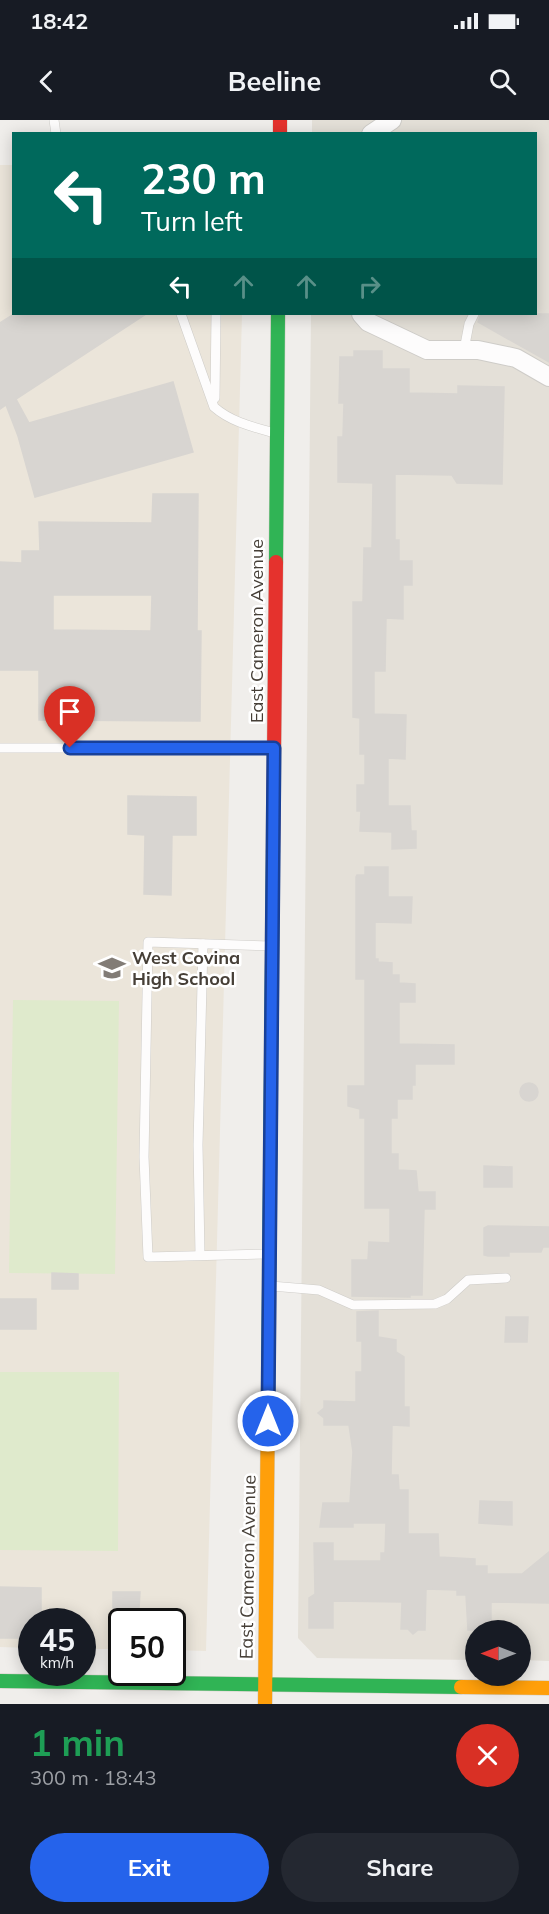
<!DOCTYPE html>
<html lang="en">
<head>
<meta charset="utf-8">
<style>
	body { margin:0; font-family:Mulish,sans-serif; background:#242831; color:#f1f3f6; height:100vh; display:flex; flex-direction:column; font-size:22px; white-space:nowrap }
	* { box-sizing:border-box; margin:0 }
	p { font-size:20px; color:#9ea1a6 }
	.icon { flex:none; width:33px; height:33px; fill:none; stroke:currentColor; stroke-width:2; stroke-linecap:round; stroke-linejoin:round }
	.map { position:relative; height:1584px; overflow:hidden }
	.sheet { display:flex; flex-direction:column; background:#171b24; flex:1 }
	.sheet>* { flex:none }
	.top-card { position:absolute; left:12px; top:12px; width:525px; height:183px; border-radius:0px; box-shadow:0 3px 15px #0003; background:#00695c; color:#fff; overflow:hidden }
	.needle { width:39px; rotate:270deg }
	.tools { position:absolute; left:465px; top:1500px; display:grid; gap:12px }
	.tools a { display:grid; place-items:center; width:66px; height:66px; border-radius:50%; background:#171b24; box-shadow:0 3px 15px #0003; font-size:30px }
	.speed { position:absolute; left:18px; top:1488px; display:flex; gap:12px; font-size:30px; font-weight:700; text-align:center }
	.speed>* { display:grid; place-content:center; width:78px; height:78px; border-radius:50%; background:#171b24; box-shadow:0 3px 15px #0003; line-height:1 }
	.speed small { font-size:15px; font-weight:400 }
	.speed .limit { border:3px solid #111; border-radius:9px; background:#fff; color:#111 }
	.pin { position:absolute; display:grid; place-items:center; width:51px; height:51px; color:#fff; margin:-62px -26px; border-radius:50% 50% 50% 0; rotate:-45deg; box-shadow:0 0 6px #0007 }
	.pin .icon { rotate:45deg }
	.me { position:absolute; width:66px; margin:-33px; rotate:0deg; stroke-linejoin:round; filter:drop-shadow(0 0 4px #0008) }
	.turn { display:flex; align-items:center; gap:21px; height:126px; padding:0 30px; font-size:27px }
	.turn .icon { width:78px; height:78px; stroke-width:2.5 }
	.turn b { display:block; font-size:42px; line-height:51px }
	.lanes { display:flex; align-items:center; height:57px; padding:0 30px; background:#0003; justify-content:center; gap:30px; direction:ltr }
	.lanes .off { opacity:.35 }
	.round { display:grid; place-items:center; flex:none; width:63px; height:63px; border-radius:32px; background:#242831 }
	.head { display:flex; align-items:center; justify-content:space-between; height:102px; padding:0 30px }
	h1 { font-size:36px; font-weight:700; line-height:45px; color:#1e9e55 }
	.cta { display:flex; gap:12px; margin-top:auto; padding:12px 30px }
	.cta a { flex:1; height:69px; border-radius:36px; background:#2563eb; color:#fff; font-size:24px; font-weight:700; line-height:69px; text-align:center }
	.cta a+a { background:#242831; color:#f1f3f6 }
	.status { display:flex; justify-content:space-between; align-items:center; height:42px; padding:0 30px; background:#171b24; direction:ltr }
	.status svg { height:16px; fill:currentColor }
	header { display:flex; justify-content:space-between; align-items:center; height:78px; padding:0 30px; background:#171b24; font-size:27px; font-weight:700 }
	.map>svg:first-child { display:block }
	.residential { fill:#e4e0d8 }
	.education { fill:#ebe5da }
	.pitch { fill:#dfeacc }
	.building { fill:#d8d5d1; stroke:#d8d5d1; stroke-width:1.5; fill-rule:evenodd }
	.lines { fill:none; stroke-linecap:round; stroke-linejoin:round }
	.lane-casing { stroke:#ceccc8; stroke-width:10 }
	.street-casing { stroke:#ceccc8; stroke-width:20 }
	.fast-casing { stroke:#cfcbc2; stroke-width:15 }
	.slow-casing { stroke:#cfcbc2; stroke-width:15 }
	.jam-casing { stroke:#cfcbc2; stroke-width:15 }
	.lane { stroke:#fdfcfc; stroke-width:9 }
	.street { stroke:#fdfcfc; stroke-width:18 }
	.fast { stroke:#30b455; stroke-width:14 }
	.slow { stroke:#ff9f0a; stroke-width:14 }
	.jam { stroke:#e5322d; stroke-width:14 }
	.route-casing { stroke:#184099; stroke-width:15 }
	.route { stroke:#2563eb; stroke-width:10 }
	.labels { text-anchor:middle; stroke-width:5; stroke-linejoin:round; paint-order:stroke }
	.street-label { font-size:18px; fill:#463f37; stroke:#fff }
	.poi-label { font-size:18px; font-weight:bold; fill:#463f37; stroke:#fff; text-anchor:start }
</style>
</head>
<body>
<div class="status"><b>18:42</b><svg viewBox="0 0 49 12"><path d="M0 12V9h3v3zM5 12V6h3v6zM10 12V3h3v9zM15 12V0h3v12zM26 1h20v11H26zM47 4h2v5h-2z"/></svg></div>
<header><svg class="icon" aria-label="back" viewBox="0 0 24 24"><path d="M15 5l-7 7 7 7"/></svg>Beeline<svg class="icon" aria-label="search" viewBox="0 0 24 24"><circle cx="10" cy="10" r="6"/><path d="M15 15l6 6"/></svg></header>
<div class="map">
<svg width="549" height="1584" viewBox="0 0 549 1584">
	<rect width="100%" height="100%" fill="#f0eeeb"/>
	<!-- residential -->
	<polygon class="residential" points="312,0 549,0 549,1541 521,1540 520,1510 476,1510 475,1540 317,1538 298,1518 311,194 536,194 536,14 312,13"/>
	<!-- education -->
	<polygon class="education" points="0,45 13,45 14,194 242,194 206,1531 173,1530 172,1502 122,1502 121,1529 83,1529 82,1502 32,1502 31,1528 0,1527"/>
	<!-- pitch -->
	<g class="pitch">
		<polygon points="13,880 119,881 115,1154 9,1153"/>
		<polygon points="0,1252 119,1252 118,1431 0,1430"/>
	</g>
	<!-- building -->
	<g class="building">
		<polygon points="14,194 146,194 16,279 29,303 173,262 193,332 35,377 18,316 6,285 0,289 0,203"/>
		<polygon points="481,194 549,194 549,242 478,202"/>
		<polygon points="354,231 382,231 382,249 409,249 409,273 458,274 458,266 504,267 502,364 457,363 452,355 395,354 395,420 399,420 399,441 412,441 412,465 403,465 403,499 386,498 385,551 374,551 374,594 406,595 405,639 388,638 388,686 410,686 411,711 416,711 416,728 392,729 392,712 360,711 361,691 357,691 357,665 365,665 365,634 360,634 360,598 353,597 353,482 363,482 364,428 372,428 373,363 338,362 338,317 343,317 344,283 339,283 340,237 354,237"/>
		<path d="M153,374H198L197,511H201L200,601L39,600V550H0V442L22,443V431H40L39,402L152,403ZM53,475H152L151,511L53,510Z"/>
		<polygon points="128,676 196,677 196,715 172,715 171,775 144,774 145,715 128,714"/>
		<polygon points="365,747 388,747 388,777 412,777 411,803 375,802 375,839 378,839 378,842 392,843 392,855 399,855 399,863 415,864 415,882 399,882 399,924 454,925 454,944 415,944 415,965 412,965 412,979 397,979 397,998 391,998 391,1034 398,1034 398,1050 416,1051 418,1072 435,1072 435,1089 424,1089 422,1175 410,1175 410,1177 352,1176 352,1140 368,1140 369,1122 390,1123 390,1088 365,1088 365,998 360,998 360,989 348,986 348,966 365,966 365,859 356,859 356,757 357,755 365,755"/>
		<circle cx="529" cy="972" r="9"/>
		<polygon points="484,1046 512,1047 512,1067 484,1067"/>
		<polygon points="488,1106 549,1107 549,1127 543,1127 541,1132 509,1132 509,1136 488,1136 484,1135 484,1108"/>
		<polygon points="52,1153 78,1154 78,1169 52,1169"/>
		<rect x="0" y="1179" width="36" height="30"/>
		<polygon points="378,1191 378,1217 396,1220 396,1232 404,1237 404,1287 409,1287 409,1306 392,1305 391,1355 398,1355 399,1370 408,1370 408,1414 438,1414 439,1437 475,1439 475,1446 487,1446 487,1454 522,1454 549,1432 549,1483 491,1482 491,1510 468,1510 466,1475 457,1475 457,1470 426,1469 425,1510 418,1510 413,1514 408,1509 401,1509 402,1482 333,1481 333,1508 309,1508 309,1478 315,1474 314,1423 333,1423 333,1441 381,1441 381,1433 385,1433 386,1403 353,1403 353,1407 320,1407 323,1383 350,1383 353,1332 349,1305 324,1305 324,1298 318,1293 324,1288 324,1281 356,1282 356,1252 362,1252 362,1221 357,1221 357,1192"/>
		<polygon points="506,1197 528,1197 527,1222 505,1222"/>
		<polygon points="480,1381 512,1382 512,1405 479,1403"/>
		<polygon points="0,1467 41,1468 41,1502 32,1502 32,1518 0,1518"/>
		<polygon points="113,1472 140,1472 139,1488 113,1488"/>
	</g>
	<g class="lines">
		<defs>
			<g id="lane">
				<polyline points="54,0 56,14"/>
				<path d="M181,194L214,287C231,302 253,307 275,313"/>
				<polyline points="464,230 469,204 474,194"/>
				<polyline points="215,278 216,194"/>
				<polyline points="0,628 271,628"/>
				<polyline points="267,1134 148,1137 144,1037 148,822 270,826"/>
				<polyline points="200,1135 198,1025 203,824"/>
				<polyline points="271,1166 319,1170 353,1185 435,1184 447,1179 468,1160 506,1158"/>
			</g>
			<g id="street">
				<polyline points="371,14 392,0"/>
				<polyline points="361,194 368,202 427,230 478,230 516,238 549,257"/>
			</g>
			<g id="fast">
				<polyline points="276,442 278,194"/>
				<polyline points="268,1278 273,731"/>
				<polyline points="0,1561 461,1567"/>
			</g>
			<g id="slow">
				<polyline points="461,1567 549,1568"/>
				<polyline points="265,1584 268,1278"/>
			</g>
			<g id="jam">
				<polyline points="280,0 280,14"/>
				<polyline points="273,731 276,442"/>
			</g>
		</defs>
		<!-- lane casing -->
		<use href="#lane" class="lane-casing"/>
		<!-- street casing -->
		<use href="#street" class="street-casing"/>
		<!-- fast casing -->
		<use href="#fast" class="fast-casing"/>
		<!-- slow casing -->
		<use href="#slow" class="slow-casing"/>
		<!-- jam casing -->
		<use href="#jam" class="jam-casing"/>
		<!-- lane -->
		<use href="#lane" class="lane"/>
		<!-- street -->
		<use href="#street" class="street"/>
		<!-- fast -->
		<use href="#fast" class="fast"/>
		<!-- slow -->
		<use href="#slow" class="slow"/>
		<!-- jam -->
		<use href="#jam" class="jam"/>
	</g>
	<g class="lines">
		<defs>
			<polyline id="route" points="70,628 274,628 268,1301"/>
		</defs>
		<!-- route casing -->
		<use href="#route" class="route-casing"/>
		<!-- route -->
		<use href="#route" class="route"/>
	</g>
	<!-- icons -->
	<defs>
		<symbol id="school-bare" viewBox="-9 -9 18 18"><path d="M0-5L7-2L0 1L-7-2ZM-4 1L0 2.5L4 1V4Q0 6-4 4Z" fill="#827c76" stroke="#fff" stroke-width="2.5" paint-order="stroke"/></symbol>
	</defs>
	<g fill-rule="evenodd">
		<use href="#school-bare" x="93" y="829" width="38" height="38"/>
	</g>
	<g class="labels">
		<!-- street labels -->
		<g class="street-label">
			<text transform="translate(257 511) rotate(-90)" y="6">East Cameron Avenue</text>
			<text transform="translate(248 1447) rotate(-89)" y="6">East Cameron Avenue</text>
		</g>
		<!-- poi labels -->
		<g class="poi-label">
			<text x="132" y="844">West Covina<tspan x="132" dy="21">High School</tspan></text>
		</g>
	</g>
</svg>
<div class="tools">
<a><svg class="needle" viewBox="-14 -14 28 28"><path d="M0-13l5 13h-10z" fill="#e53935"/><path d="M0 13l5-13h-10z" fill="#9ea1a6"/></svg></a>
</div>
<div class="speed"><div>45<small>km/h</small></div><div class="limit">50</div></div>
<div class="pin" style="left:70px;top:628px;background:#d93025"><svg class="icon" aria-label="arrive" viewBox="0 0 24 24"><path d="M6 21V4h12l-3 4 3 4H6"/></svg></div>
<svg class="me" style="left:268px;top:1301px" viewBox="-20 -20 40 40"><circle r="17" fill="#2563eb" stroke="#fff" stroke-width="3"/><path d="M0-11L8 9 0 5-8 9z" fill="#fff"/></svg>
<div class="top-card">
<div class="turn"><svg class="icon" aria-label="left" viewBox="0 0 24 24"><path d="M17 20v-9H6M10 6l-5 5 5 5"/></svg><div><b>230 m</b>Turn left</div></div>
<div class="lanes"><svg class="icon" aria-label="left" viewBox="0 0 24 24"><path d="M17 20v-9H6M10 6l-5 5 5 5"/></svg><svg class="icon off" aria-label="ahead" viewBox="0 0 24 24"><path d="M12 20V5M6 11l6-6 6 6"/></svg><svg class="icon off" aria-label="ahead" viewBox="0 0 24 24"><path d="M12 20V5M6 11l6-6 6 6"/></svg><svg class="icon off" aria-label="right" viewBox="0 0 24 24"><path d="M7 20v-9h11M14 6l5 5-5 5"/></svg></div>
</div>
</div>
<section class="sheet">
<div class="head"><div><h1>1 min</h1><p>300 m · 18:43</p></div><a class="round" style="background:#d93025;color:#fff"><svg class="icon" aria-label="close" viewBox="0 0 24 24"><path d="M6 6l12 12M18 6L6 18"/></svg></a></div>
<div class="cta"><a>Exit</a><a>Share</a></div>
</section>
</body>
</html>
